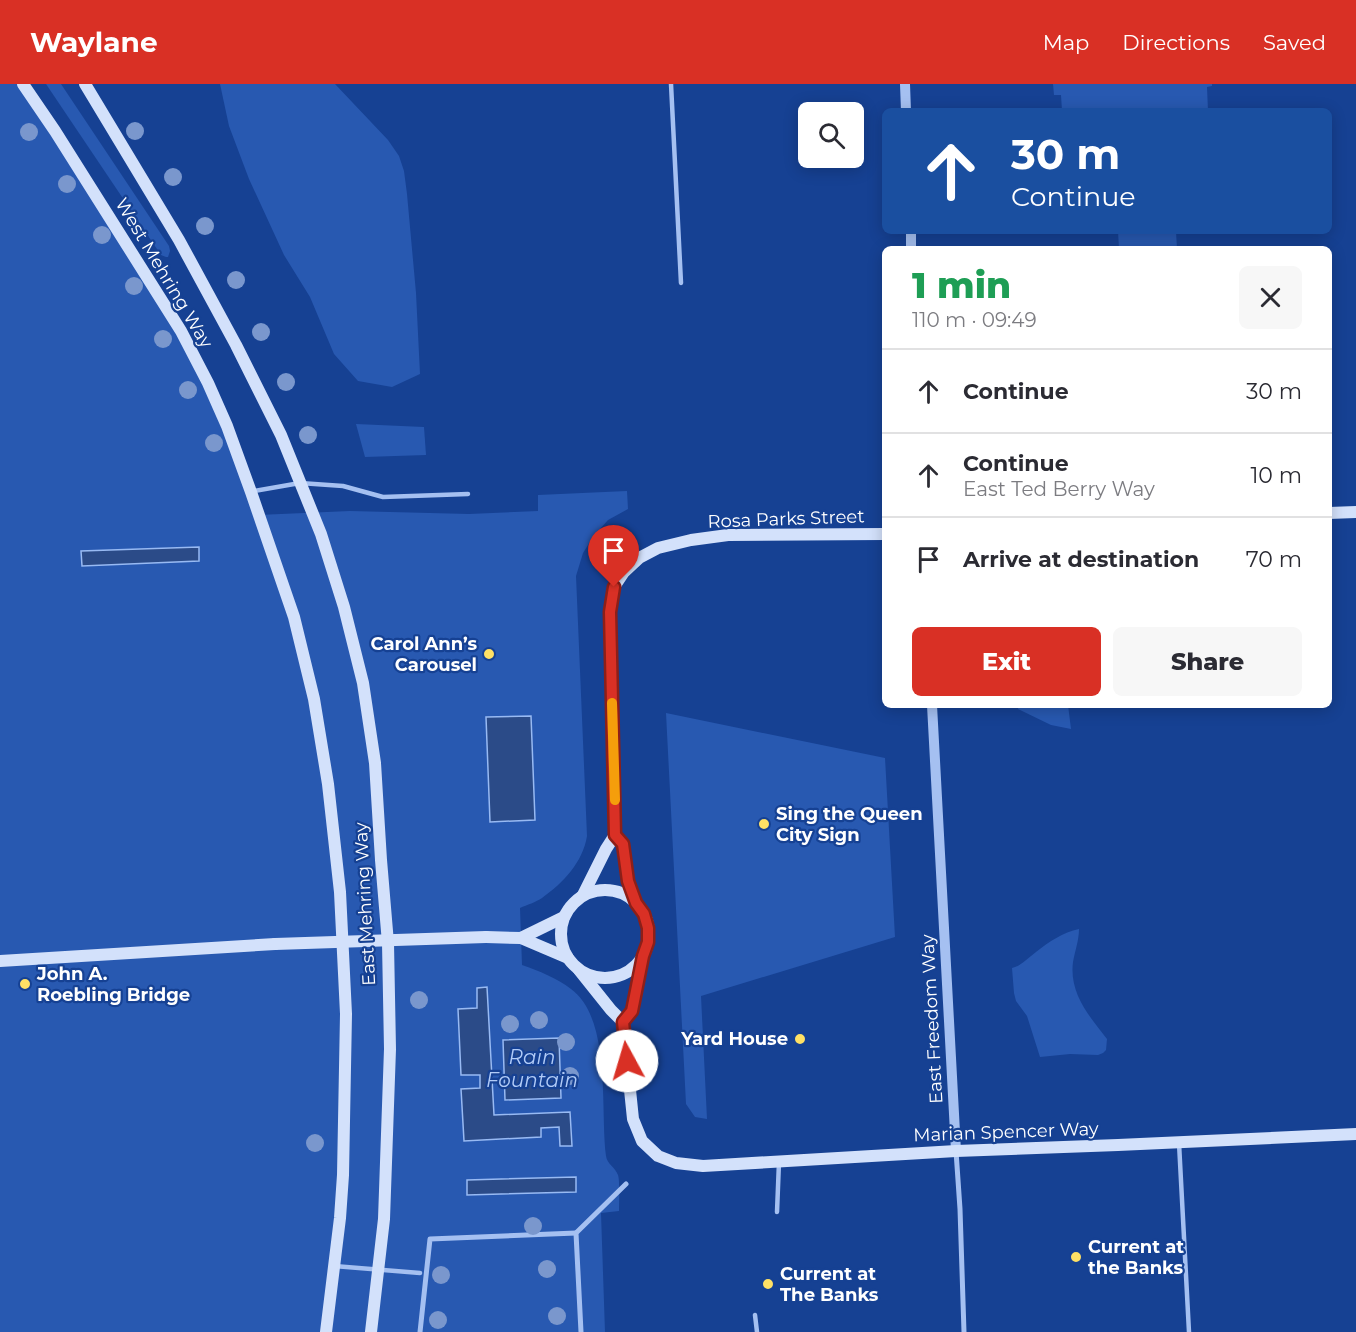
<!DOCTYPE html>
<html lang="en">
<head>
<meta charset="utf-8">
<style>
	body { margin:0; font-family:Montserrat,sans-serif; background:#f7f7f7; color:#2b2b33; height:100vh; display:flex; flex-direction:column; font-size:22px; white-space:nowrap }
	* { box-sizing:border-box; margin:0 }
	p { font-size:20px; color:#7c7c81 }
	.icon { flex:none; width:33px; height:33px; fill:none; stroke:currentColor; stroke-width:2; stroke-linecap:round; stroke-linejoin:round }
	.map { position:relative; flex:1; overflow:hidden }
	.details { position:absolute; left:882px; top:162px; width:450px; height:462px; display:flex; flex-direction:column; background:#fff; border-radius:9px; box-shadow:0 3px 15px #0003 }
	.details>* { flex:none }
	.top-card { position:absolute; left:882px; top:24px; width:450px; height:126px; border-radius:9px; box-shadow:0 3px 15px #0003; background:#1a4fa0; color:#fff; overflow:hidden }
	.tools { position:absolute; left:798px; top:18px; display:grid; gap:12px }
	.tools a { display:grid; place-items:center; width:66px; height:66px; border-radius:9px; background:#fff; box-shadow:0 3px 15px #0003; font-size:30px }
	.pin { position:absolute; display:grid; place-items:center; width:51px; height:51px; color:#fff; margin:-62px -26px; border-radius:50% 50% 50% 0; rotate:-45deg; box-shadow:0 0 6px #0007 }
	.pin .icon { rotate:45deg }
	.me { position:absolute; width:66px; margin:-33px; rotate:354deg; stroke-linejoin:round; filter:drop-shadow(0 0 4px #0008) }
	.turn { display:flex; align-items:center; gap:21px; height:126px; padding:0 30px; font-size:27px }
	.turn .icon { width:78px; height:78px; stroke-width:2.5 }
	.turn b { display:block; font-size:42px; line-height:51px }
	.round { display:grid; place-items:center; flex:none; width:63px; height:63px; border-radius:9px; background:#f7f7f7 }
	.head { display:flex; align-items:center; justify-content:space-between; height:102px; padding:0 30px }
	h1 { font-size:36px; font-weight:800; line-height:45px; color:#1e9e55 }
	.button { display:flex; gap:12px; margin-top:auto; padding:12px 30px }
	.button a { flex:1; height:69px; border-radius:9px; background:#d93025; color:#fff; font-size:24px; font-weight:800; line-height:69px; text-align:center }
	.button a+a { background:#f7f7f7; color:#2b2b33 }
	ul { padding:0; list-style:none }
	li { display:flex; align-items:center; gap:18px; height:84px; padding:0 30px; border-top:2px solid #e1e1e2 }
	li div { flex:1 }
	li b { display:block; font-size:22px }
	li em { font-style:normal }
	header { display:flex; align-items:center; gap:36px; box-sizing:border-box; height:84px; padding:0 30px; background:#d93025; color:#fff }
	header strong { font-size:28px }
	nav { display:flex; gap:33px; margin-inline-start:auto; font-size:21px }
	.map>svg:first-child { display:block }
	.green { fill:#2859b1 }
	.water { fill:#2b4b88; stroke:#98baf3; stroke-width:1.5 }
	.lines { fill:none; stroke-linecap:round; stroke-linejoin:round }
	.service { stroke:#a5c0f1; stroke-width:4.5 }
	.pedestrian { stroke:#a5c0f1; stroke-width:5 }
	.tertiary { stroke:#a5c0f1; stroke-width:10 }
	.secondary { stroke:#d3e1fb; stroke-width:12 }
	.secondary-bridge { stroke:#d3e1fb; stroke-width:12 }
	.tree { fill:#7a97cd }
	.route-casing { stroke:#8d1f18; stroke-width:15 }
	.route { stroke:#d93025; stroke-width:10 }
	.slow { stroke:#f59e0b; stroke-width:10 }
	.poi-dot { fill:#ffe165; stroke:#164193; stroke-width:2 }
	.labels { text-anchor:middle; stroke-width:4.5; stroke-linejoin:round; paint-order:stroke }
	.street-label { font-size:18px; fill:#fff; stroke:#164193 }
	.poi-label { font-size:18px; font-weight:bold; fill:#fff; stroke:#164193; text-anchor:start }
	.water-label { font-size:20px; font-style:italic; fill:#b1cbf7; stroke:#164193 }
</style>
</head>
<body>
<header>
<strong>Waylane</strong>
<nav><a>Map</a><a>Directions</a><a>Saved</a></nav>
</header>
<div class="map">
<svg width="1356" height="1248" viewBox="0 0 1356 1248">
	<rect width="100%" height="100%" fill="#164193"/>
	<!-- green -->
	<g class="green">
		<path d="M0,0H24L181,247L258,431L350,427L469,430L538,427V411L627,407L628,425L608,436L593,453L583,469L576,492L587,752C583,778 563,799 542,814C536,818 527,821 520,824L522,881C539,887 557,894 571,905C612,935 600,1026 606,1072C607,1080 615,1083 618,1091C620,1096 619,1120 619,1127L601,1129L605,1248H0Z"/>
		<polygon points="46,0 61,0 169,162 170,167 168,173 166,173 161,171"/>
		<polygon points="220,0 335,0 388,56 399,72 404,87 407,110 416,209 420,290 392,303 358,297 334,270 310,213 284,171 249,95 229,42"/>
		<polygon points="1053,0 1212,0 1212,2 1207,3 1208,27 1062,27 1061,11 1054,11"/>
		<polygon points="1118,147 1176,147 1177,165 1119,165"/>
		<polygon points="356,340 424,343 426,371 365,373"/>
		<polygon points="1019,621 1068,621 1071,645 1051,641 1018,625"/>
		<polygon points="666,629 885,674 895,853 701,912 707,1035 695,1033 686,1020"/>
		<path d="M1079,845C1079,856 1075,867 1073,878C1069,909 1089,932 1107,955L1106,966L1103,969L1098,971L1070,970L1040,973L1027,932L1016,917L1014,909L1012,884C1021,882 1028,874 1036,868C1049,858 1063,848 1079,845Z"/>
	</g>
	<!-- water -->
	<g class="water">
		<polygon points="199,463 199,477 82,482 81,467"/>
		<polygon points="531,632 535,736 490,738 486,633"/>
		<polygon points="487,903 494,1031 570,1028 572,1062 560,1062 559,1043 541,1044 541,1053 464,1057 461,1005 480,1004 480,991 461,991 458,925 477,924 477,904"/>
		<polygon points="559,954 561,1014 505,1016 503,956"/>
		<polygon points="576,1093 576,1108 467,1111 467,1096"/>
	</g>
	<g class="lines">
		<!-- service -->
		<g class="service">
			<polyline points="671,0 681,199"/>
			<polyline points="254,407 300,399 343,402 383,413 468,410"/>
			<polyline points="1179,1059 1189,1248"/>
			<polyline points="777,1128 779,1078"/>
			<polyline points="334,1182 420,1189"/>
			<polyline points="755,1231 757,1248"/>
		</g>
		<!-- pedestrian -->
		<g class="pedestrian">
			<polyline points="956,1067 960,1125 964,1248"/>
			<polyline points="420,1248 430,1155 576,1149"/>
			<polyline points="581,1248 576,1149 626,1100"/>
		</g>
		<!-- tertiary -->
		<g class="tertiary">
			<polyline points="905,0 906,27"/>
			<polyline points="911,147 911,165"/>
			<polyline points="932,621 956,1067"/>
		</g>
		<!-- secondary -->
		<g class="secondary">
			<polyline points="23,0 55,47 181,247 208,299 227,342 251,408 294,533 314,615 328,700 340,808 346,930 343,1091 340,1134 326,1248"/>
			<polyline points="85,0 179,156 236,261 281,351 321,450 344,523 363,599 375,679 381,776 388,859 390,965 384,1135 371,1248"/>
			<polyline points="1329,429 1356,428"/>
			<polyline points="615,751 623,760 628,797 636,818"/>
			<circle cx="605" cy="850" r="44"/>
			<polyline points="583,811 606,765 615,751 610,528 614,503 624,488 639,474 658,464 691,456 728,451 885,450"/>
			<polyline points="486,853 521,854 568,874"/>
			<polyline points="521,854 564,833"/>
			<polyline points="0,877 275,860"/>
			<polyline points="579,886 611,926 623,938 633,1035 642,1057 658,1072 676,1079 703,1082 956,1067 1118,1061 1356,1050"/>
			<polyline points="623,938 632,927 643,873"/>
		</g>
		<!-- secondary-bridge -->
		<polyline class="secondary-bridge" points="275,860 486,853"/>
	</g>
	<!-- trees -->
	<g class="tree">
		<circle cx="135" cy="47" r="9"/>
		<circle cx="29" cy="48" r="9"/>
		<circle cx="173" cy="93" r="9"/>
		<circle cx="67" cy="100" r="9"/>
		<circle cx="205" cy="142" r="9"/>
		<circle cx="102" cy="151" r="9"/>
		<circle cx="236" cy="196" r="9"/>
		<circle cx="134" cy="202" r="9"/>
		<circle cx="261" cy="248" r="9"/>
		<circle cx="163" cy="255" r="9"/>
		<circle cx="286" cy="298" r="9"/>
		<circle cx="188" cy="306" r="9"/>
		<circle cx="308" cy="351" r="9"/>
		<circle cx="214" cy="359" r="9"/>
		<circle cx="419" cy="916" r="9"/>
		<circle cx="539" cy="936" r="9"/>
		<circle cx="510" cy="940" r="9"/>
		<circle cx="566" cy="958" r="9"/>
		<circle cx="570" cy="992" r="9"/>
		<circle cx="315" cy="1059" r="9"/>
		<circle cx="533" cy="1142" r="9"/>
		<circle cx="547" cy="1185" r="9"/>
		<circle cx="441" cy="1191" r="9"/>
		<circle cx="557" cy="1232" r="9"/>
		<circle cx="438" cy="1236" r="9"/>
	</g>
	<g class="lines">
		<defs>
			<polyline id="route" points="614,503 610,528 615,751 623,760 628,797 636,819 644,830 648,844 648,858 643,872 632,927 623,938 627,977"/>
		</defs>
		<!-- route casing -->
		<use href="#route" class="route-casing"/>
		<!-- route -->
		<use href="#route" class="route"/>
		<!-- slow -->
		<polyline class="slow" points="612,619 615,716"/>
	</g>
	<!-- markers -->
	<g class="poi-dot">
		<circle cx="489" cy="570" r="6"/>
		<circle cx="764" cy="740" r="6"/>
		<circle cx="25" cy="900" r="6"/>
		<circle cx="800" cy="955" r="6"/>
		<circle cx="1076" cy="1173" r="6"/>
		<circle cx="768" cy="1200" r="6"/>
	</g>
	<g class="labels">
		<!-- street labels -->
		<g class="street-label">
			<text transform="translate(164 189) rotate(59)" y="6">West Mehring Way</text>
			<text transform="translate(786 435) rotate(-2)" y="6">Rosa Parks Street</text>
			<text transform="translate(365 820) rotate(-93)" y="6">East Mehring Way</text>
			<text transform="translate(932 935) rotate(-93)" y="6">East Freedom Way</text>
			<text transform="translate(1006 1048) rotate(-2)" y="6">Marian Spencer Way</text>
		</g>
		<!-- poi labels -->
		<g class="poi-label">
			<text x="477" y="566" text-anchor="end">Carol Ann’s<tspan x="477" dy="21">Carousel</tspan></text>
			<text x="776" y="736">Sing the Queen<tspan x="776" dy="21">City Sign</tspan></text>
			<text x="37" y="896">John A.<tspan x="37" dy="21">Roebling Bridge</tspan></text>
			<text x="788" y="961" text-anchor="end">Yard House</text>
			<text x="1088" y="1169">Current at<tspan x="1088" dy="21">the Banks</tspan></text>
			<text x="780" y="1196">Current at<tspan x="780" dy="21">The Banks</tspan></text>
		</g>
		<!-- water labels -->
		<g class="water-label">
			<text x="532" y="980">Rain<tspan x="532" dy="23">Fountain</tspan></text>
		</g>
	</g>
</svg>
<div class="tools">
<a><svg class="icon" aria-label="search" viewBox="0 0 24 24"><circle cx="10" cy="10" r="6"/><path d="M15 15l6 6"/></svg></a>
</div>
<div class="pin" style="left:614px;top:503px;background:#d93025"><svg class="icon" aria-label="arrive" viewBox="0 0 24 24"><path d="M6 21V4h12l-3 4 3 4H6"/></svg></div>
<svg class="me" style="left:627px;top:977px" viewBox="-20 -20 40 40"><circle r="19" fill="#fff"/><path d="M0-13L10 11 0 6-10 11z" fill="#d93025"/></svg>
<div class="top-card">
<div class="turn"><svg class="icon" aria-label="ahead" viewBox="0 0 24 24"><path d="M12 20V5M6 11l6-6 6 6"/></svg><div><b>30 m</b>Continue</div></div>
</div>
<section class="details">
<div class="head"><div><h1>1 min</h1><p>110 m · 09:49</p></div><a class="round"><svg class="icon" aria-label="close" viewBox="0 0 24 24"><path d="M6 6l12 12M18 6L6 18"/></svg></a></div>
<ul>
<li><svg class="icon" aria-label="ahead" viewBox="0 0 24 24"><path d="M12 20V5M6 11l6-6 6 6"/></svg><div><b>Continue</b></div><em>30 m</em></li>
<li><svg class="icon" aria-label="ahead" viewBox="0 0 24 24"><path d="M12 20V5M6 11l6-6 6 6"/></svg><div><b>Continue</b><p>East Ted Berry Way</p></div><em>10 m</em></li>
<li><svg class="icon" aria-label="arrive" viewBox="0 0 24 24"><path d="M6 21V4h12l-3 4 3 4H6"/></svg><div><b>Arrive at destination</b></div><em>70 m</em></li>
</ul>
<div class="button"><a>Exit</a><a>Share</a></div>
</section>
</div>
</body>
</html>
